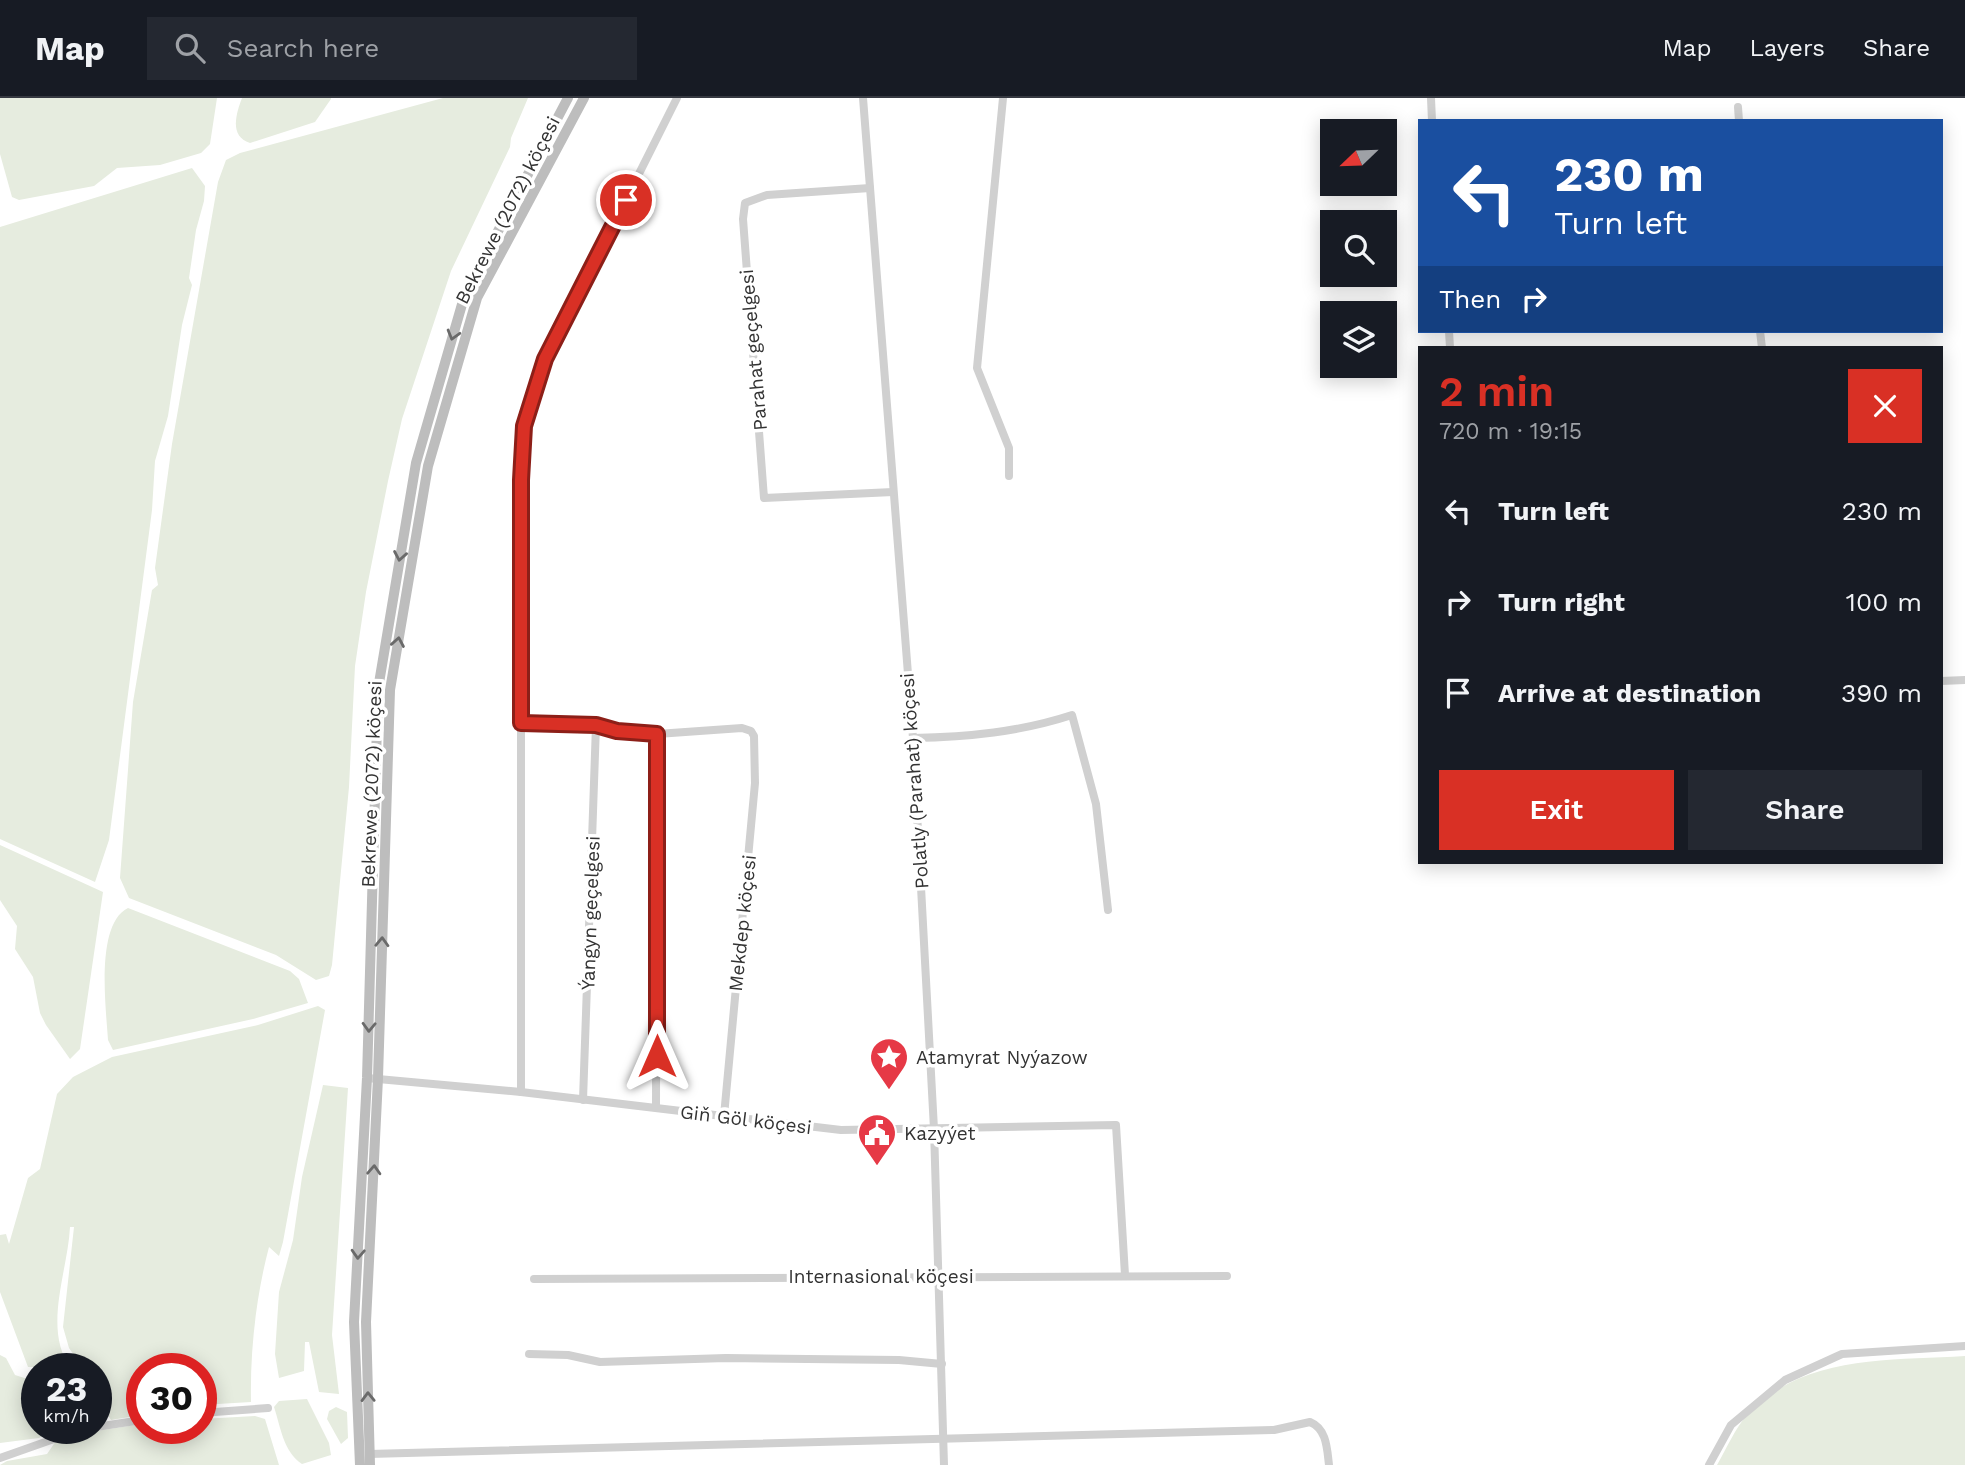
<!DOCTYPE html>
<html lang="en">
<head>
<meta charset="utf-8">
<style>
	body { margin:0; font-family:"Work Sans",sans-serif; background:#242831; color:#f1f3f6; height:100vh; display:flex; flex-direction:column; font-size:26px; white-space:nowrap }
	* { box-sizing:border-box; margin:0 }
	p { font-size:23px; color:#9ea1a6 }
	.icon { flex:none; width:38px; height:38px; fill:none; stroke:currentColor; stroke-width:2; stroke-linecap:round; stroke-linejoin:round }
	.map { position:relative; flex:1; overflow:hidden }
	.side { position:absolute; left:1418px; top:248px; width:525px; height:518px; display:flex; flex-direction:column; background:#171b24; border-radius:0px; box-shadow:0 4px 18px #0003 }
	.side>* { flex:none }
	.guide { position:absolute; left:1418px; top:21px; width:525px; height:214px; border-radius:0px; box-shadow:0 4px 18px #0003; background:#1a4fa0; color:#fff; overflow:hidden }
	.needle { width:46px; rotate:247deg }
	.buttons { position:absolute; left:1320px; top:21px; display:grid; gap:14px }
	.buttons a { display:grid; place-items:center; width:77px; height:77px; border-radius:0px; background:#171b24; box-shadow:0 4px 18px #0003; font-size:35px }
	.speed { position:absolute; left:21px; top:1255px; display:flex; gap:14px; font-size:35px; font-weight:700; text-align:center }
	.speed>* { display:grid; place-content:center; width:91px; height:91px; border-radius:50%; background:#171b24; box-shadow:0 4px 18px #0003; line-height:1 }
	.speed small { font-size:18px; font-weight:400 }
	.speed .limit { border:10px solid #d22; background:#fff; color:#111 }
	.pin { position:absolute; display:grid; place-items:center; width:60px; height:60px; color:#fff; margin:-30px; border:4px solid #fff; border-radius:50%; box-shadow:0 2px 7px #0007 }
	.me { position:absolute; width:77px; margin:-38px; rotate:0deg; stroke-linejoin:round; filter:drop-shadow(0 0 5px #0008) }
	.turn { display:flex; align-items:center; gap:24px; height:147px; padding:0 21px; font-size:32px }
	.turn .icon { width:91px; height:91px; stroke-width:2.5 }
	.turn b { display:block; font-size:49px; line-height:60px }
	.then { display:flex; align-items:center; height:66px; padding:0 21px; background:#0003; gap:14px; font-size:26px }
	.round { display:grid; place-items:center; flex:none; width:74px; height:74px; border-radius:0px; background:#242831 }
	.overview { display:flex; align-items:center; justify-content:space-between; height:119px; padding:0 21px }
	h1 { font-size:42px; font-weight:600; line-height:52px; color:#d93025 }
	.cta { display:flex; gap:14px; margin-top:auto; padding:14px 21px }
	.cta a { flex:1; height:80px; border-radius:0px; background:#d93025; color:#fff; font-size:28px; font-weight:600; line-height:80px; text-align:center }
	.cta a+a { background:#242831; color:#f1f3f6 }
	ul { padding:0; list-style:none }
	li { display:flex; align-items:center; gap:21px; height:91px; padding:0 21px }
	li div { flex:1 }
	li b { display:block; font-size:26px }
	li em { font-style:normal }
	header { display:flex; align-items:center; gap:42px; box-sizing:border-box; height:98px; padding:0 35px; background:#171b24; border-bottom:2px solid #363941 }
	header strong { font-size:33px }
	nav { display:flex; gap:38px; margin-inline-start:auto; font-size:24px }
	.search { width:490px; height:63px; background:#242831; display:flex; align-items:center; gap:18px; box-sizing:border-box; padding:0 24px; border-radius:0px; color:#9ea1a6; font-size:26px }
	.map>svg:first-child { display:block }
	.green { fill:#e6ecdf }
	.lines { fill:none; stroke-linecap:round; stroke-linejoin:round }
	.street { stroke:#d0d0d0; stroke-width:8 }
	.secondary { stroke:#bdbdbd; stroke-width:10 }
	.oneway { stroke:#6a6a6a }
	.route-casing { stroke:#8d1f18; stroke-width:18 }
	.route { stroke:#d93025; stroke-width:12 }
	.labels { text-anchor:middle; stroke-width:7; stroke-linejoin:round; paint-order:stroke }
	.street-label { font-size:19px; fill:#333; stroke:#fff }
	.poi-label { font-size:19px; fill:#333; stroke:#fff; text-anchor:start }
</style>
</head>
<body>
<header>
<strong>Map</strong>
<div class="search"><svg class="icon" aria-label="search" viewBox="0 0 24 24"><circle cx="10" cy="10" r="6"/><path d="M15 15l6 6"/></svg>Search here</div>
<nav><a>Map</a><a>Layers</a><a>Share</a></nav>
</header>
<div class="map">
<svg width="1965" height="1367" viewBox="0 0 1965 1367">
	<rect width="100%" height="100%" fill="#fff"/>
	<!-- green -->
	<g class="green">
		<polygon points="0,0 217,0 210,46 201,55 160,67 117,70 94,88 19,102 12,99 0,56"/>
		<path d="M242,0H331V1L315,24L250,45C229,38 236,16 242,0Z"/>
		<polygon points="443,0 528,0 511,40 510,49 451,173 402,321 388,383 366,494 355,568 349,689 332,867 329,878 316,882 276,857 129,800 120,780 133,604 152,492 158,487 155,470 172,346 218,84 226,62 240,55"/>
		<polygon points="192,70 205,88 204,103 196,132 189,180 192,187 182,227 168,318 155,363 152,412 109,742 95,784 0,741 0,129"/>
		<polygon points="0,747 103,794 80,951 70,961 46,927 40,915 33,879 15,851 17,828 0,802"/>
		<path d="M128,810L290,873L299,881L308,905L253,921L113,952L108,942C106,910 95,826 128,810Z"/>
		<path d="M318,908L325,912L283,1144L279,1158L269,1149C256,1198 250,1253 251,1304L201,1307V1270H142V1317L111,1322L96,1299V1270H83L69,1250L63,1229L74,1129H70C68,1173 42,1232 71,1270L28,1269L0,1194V1137L6,1136L9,1146L28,1080L40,1071L57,996L73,979L112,959L258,927Z"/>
		<polygon points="323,987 348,990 332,1237 339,1296 319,1294 309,1244 305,1244 304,1273 279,1280 275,1256 279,1194 293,1142 302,1079"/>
		<polygon points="0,1257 6,1260 15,1277 37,1284 37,1330 47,1330 46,1336 39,1340 0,1345"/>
		<path d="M1965,1258V1367H1717C1727,1350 1735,1330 1748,1316C1804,1256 1890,1263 1965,1258Z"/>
		<path d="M307,1301L329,1345L331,1357L302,1366C283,1353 281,1330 274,1309L279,1303Z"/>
		<polygon points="336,1309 347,1314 348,1340 341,1346 327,1321 329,1313"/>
		<polygon points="255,1318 265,1321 279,1367 0,1367 7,1363 47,1356 56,1343 70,1337 142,1326 142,1330 201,1330 201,1321"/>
	</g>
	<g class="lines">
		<!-- street -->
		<g class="street">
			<polyline points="863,0 913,640 934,1031 944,1367"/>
			<polyline points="1003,0 977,270 1009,350 1009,378"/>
			<polyline points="1431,0 1432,23"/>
			<polyline points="1738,9 1739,23"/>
			<polyline points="870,90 767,97 745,105 743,121 764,400 893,394"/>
			<polyline points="1449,233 1450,250"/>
			<polyline points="1760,233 1762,250"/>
			<polyline points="1941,583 1965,582"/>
			<polyline points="521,625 596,627 617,633 657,636 742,630 751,633 754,638 755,685 724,1018"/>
			<path d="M913,640C968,639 1020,634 1072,617L1096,706L1108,812"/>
			<polyline points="367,980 521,994 841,1032 1116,1027 1125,1177"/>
			<polyline points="521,994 521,382 524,329 546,261 677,0"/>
			<polyline points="583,1002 596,627"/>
			<polyline points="656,1009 657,636"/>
			<polyline points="534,1181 1227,1178"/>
			<polyline points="529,1256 568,1257 600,1264 726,1260 899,1262 942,1266"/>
			<polyline points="201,1315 268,1310"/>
			<polyline points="96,1329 142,1322"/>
			<path d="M369,1356L1274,1332L1310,1324C1327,1331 1327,1351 1329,1367"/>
			<polyline points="0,1360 85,1330"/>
			<polyline points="1709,1367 1731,1327 1785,1282 1842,1256 1965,1248"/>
		</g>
		<!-- secondary -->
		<g class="secondary">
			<polyline points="360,1367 354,1224 367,980 378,591 416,365 465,196 568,0"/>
			<polyline points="370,1367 366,1224 378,980 390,592 428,368 477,200 584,0"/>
		</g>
	</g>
	<!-- one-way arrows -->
	<defs><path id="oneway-chevron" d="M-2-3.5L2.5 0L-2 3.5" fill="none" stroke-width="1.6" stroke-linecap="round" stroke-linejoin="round" transform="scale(1.75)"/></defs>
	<g class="oneway">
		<use href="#oneway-chevron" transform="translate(453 237) rotate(106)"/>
		<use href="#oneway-chevron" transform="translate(400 458) rotate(100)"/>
		<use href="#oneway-chevron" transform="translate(398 544) rotate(-80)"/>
		<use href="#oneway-chevron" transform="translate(382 844) rotate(-88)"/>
		<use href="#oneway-chevron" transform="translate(369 929) rotate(92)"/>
		<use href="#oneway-chevron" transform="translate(374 1072) rotate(-87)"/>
		<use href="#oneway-chevron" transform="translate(358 1156) rotate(93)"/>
		<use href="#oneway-chevron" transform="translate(368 1299) rotate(-91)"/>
	</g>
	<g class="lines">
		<defs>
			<polyline id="route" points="626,102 545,261 524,328 521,382 521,625 596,627 617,633 657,636 657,958"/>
		</defs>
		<!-- route casing -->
		<use href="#route" class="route-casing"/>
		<!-- route -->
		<use href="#route" class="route"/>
	</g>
	<!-- icons -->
	<defs>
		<symbol id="sight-pin" viewBox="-11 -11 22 30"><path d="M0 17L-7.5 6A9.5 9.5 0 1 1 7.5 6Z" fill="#e63946" stroke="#fff"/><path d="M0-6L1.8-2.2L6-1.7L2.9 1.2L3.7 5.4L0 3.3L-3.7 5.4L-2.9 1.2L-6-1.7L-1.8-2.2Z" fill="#fff"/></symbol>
		<symbol id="civic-pin" viewBox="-11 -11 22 30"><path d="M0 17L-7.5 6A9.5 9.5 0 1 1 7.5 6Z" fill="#e63946" stroke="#fff"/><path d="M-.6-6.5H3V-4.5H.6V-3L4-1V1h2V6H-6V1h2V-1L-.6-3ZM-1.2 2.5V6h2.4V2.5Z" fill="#fff"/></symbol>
	</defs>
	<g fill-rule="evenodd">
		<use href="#sight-pin" x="867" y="937" width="44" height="60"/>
		<use href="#civic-pin" x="855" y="1013" width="44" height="60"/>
	</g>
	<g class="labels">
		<!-- street labels -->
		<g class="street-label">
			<text transform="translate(507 112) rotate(-63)" y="7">Bekrewe (2072) köçesi</text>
			<text transform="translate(753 252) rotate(-95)" y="7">Parahat geçelgesi</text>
			<text transform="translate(914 683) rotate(-94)" y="7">Polatly (Parahat) köçesi</text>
			<text transform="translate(371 686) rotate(-88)" y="7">Bekrewe (2072) köçesi</text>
			<text transform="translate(590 815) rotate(-88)" y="7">Ýangyn geçelgesi</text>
			<text transform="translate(742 825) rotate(-84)" y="7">Mekdep köçesi</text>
			<text transform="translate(746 1021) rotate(7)" y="7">Giň Göl köçesi</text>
			<text x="881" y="1185">Internasional köçesi</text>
		</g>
		<!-- poi labels -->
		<g class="poi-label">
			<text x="916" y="966">Atamyrat Nyýazow</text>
			<text x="904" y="1042">Kazyýet</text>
		</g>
	</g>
</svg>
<div class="buttons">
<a><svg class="needle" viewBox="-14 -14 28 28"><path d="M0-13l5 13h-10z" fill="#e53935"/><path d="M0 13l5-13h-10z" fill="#9ea1a6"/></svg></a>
<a><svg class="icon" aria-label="search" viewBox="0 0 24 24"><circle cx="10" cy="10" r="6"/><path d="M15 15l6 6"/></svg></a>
<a><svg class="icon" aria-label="layers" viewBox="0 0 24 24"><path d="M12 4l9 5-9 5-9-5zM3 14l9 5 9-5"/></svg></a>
</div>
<div class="speed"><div>23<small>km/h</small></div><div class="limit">30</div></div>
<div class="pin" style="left:626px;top:102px;background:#d93025"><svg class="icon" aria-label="arrive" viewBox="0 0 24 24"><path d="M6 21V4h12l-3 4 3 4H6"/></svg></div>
<svg class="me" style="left:657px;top:958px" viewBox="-20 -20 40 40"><path d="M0-17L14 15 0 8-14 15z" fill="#d93025" stroke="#fff" stroke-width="4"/></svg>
<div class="guide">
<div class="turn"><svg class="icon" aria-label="left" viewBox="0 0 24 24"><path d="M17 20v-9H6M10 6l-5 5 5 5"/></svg><div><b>230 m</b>Turn left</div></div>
<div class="then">Then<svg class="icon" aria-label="right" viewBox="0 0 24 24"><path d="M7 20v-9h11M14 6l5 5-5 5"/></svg></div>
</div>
<section class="side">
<div class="overview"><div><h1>2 min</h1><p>720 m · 19:15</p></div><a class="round" style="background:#d93025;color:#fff"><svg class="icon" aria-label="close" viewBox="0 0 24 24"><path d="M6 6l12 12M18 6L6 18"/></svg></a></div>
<ul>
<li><svg class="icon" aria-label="left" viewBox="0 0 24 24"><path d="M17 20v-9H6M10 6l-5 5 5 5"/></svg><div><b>Turn left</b></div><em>230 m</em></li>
<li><svg class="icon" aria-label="right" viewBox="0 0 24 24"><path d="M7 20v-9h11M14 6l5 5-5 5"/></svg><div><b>Turn right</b></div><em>100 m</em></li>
<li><svg class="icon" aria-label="arrive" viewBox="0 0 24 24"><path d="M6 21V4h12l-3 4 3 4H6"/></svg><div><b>Arrive at destination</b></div><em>390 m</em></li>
</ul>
<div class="cta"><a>Exit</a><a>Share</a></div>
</section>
</div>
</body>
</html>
